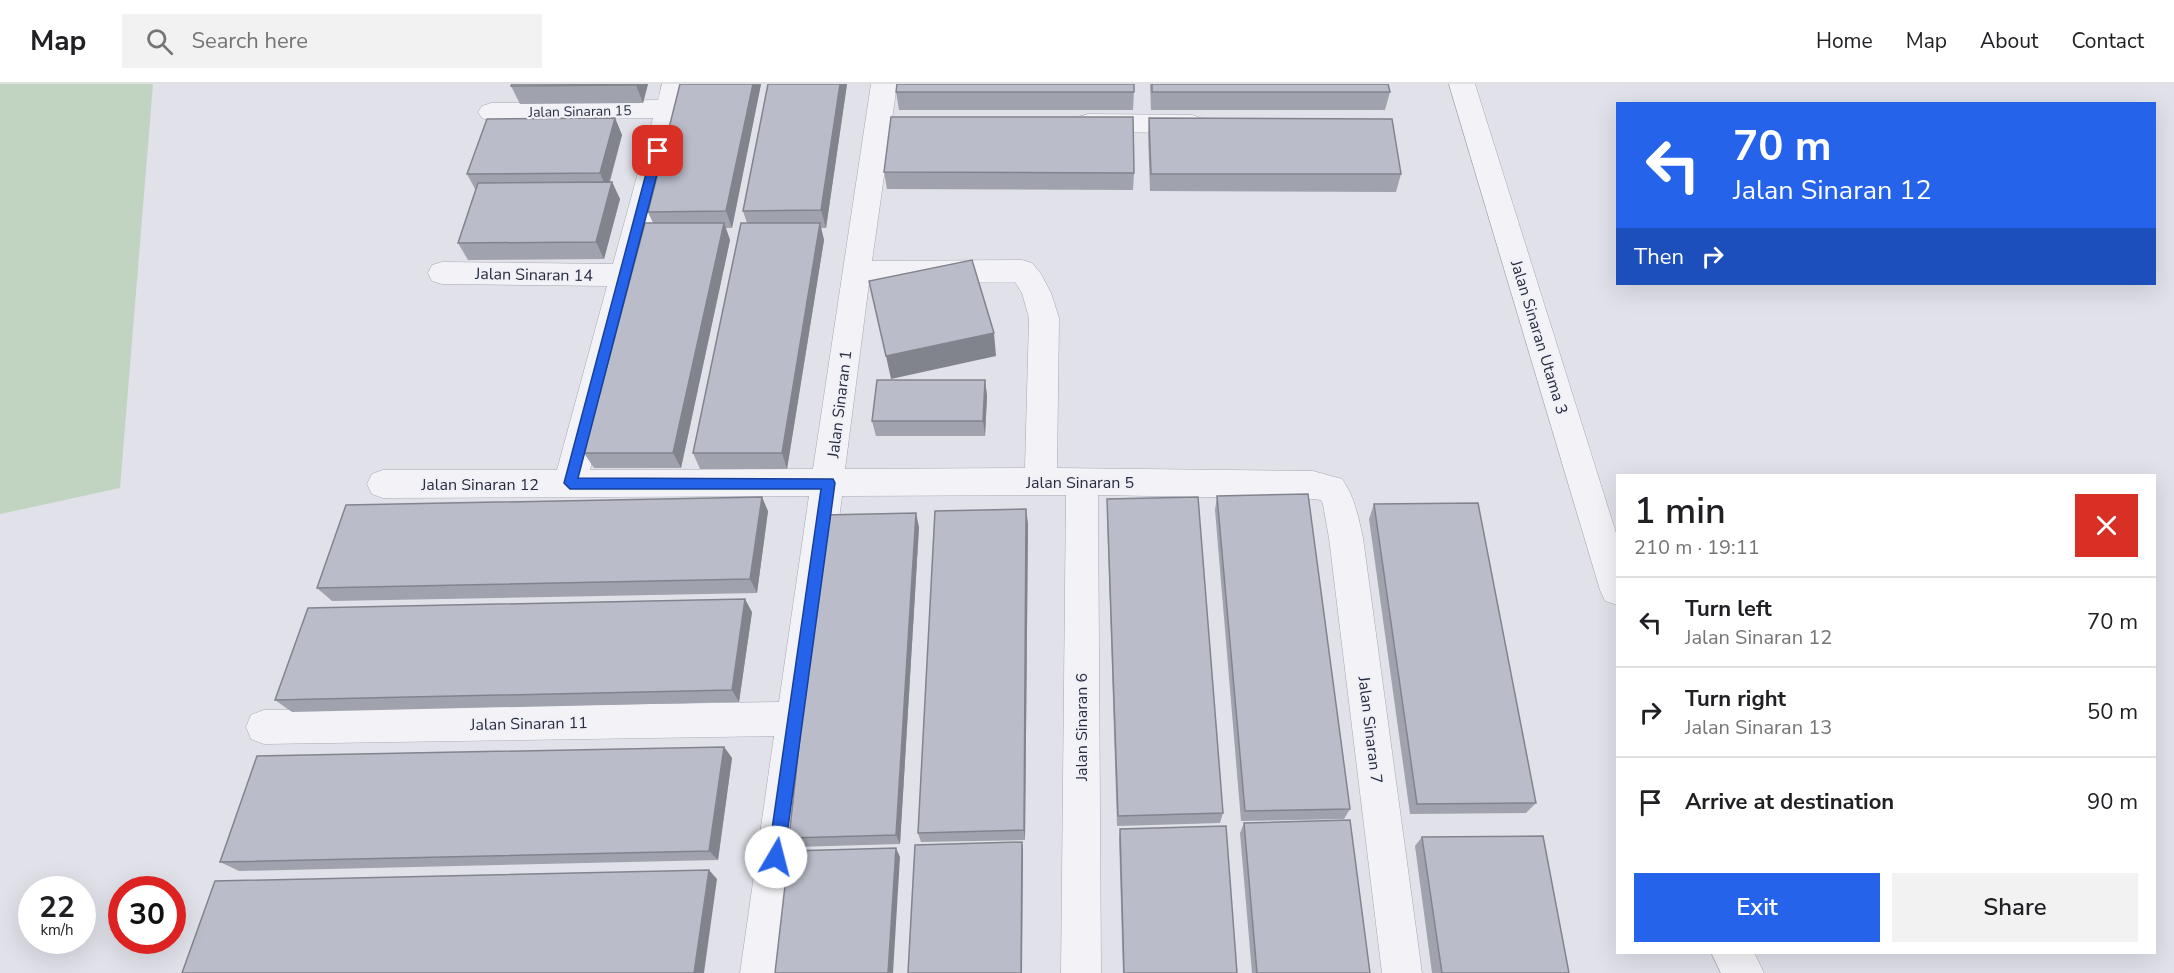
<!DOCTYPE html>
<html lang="en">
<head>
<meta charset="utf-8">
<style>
	body { margin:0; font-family:"Nunito Sans",sans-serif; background:#f2f2f2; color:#202124; height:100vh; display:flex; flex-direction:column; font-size:22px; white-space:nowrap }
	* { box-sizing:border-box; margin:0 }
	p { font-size:20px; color:#757577 }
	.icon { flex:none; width:33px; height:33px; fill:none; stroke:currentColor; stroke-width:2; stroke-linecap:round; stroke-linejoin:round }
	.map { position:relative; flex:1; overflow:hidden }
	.panel { position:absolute; left:1616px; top:390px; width:540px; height:480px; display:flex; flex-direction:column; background:#fff; border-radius:0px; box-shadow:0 6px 24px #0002 }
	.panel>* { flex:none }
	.guide { position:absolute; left:1616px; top:18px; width:540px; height:183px; border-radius:0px; box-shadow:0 6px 24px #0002; background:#2563eb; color:#fff; overflow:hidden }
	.speed { position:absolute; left:18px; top:792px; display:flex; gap:12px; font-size:30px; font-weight:700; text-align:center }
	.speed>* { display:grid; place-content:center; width:78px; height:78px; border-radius:50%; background:#fff; box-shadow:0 6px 24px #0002; line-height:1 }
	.speed small { font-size:15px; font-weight:400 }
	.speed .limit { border:9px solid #d22; background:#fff; color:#111 }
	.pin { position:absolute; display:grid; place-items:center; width:51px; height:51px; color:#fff; margin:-26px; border-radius:12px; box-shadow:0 3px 9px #0006 }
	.me { position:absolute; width:66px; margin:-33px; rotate:8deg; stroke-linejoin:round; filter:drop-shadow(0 0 4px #0008) }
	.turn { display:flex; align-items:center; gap:21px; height:126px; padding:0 18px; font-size:27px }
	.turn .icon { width:78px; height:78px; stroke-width:2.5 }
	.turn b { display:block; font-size:42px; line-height:51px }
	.then { display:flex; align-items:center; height:57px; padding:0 18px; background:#0003; gap:12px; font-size:22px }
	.round { display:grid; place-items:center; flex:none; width:63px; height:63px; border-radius:0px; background:#f2f2f2 }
	.headline { display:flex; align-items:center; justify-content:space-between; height:102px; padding:0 18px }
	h1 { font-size:36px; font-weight:600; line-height:45px }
	.action { display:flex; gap:12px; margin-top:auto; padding:12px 18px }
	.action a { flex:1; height:69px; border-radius:0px; background:#2563eb; color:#fff; font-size:24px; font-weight:600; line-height:69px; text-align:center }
	.action a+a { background:#f2f2f2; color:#202124 }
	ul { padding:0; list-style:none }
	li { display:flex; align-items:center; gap:18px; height:90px; padding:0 18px; border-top:2px solid #e0e0e0 }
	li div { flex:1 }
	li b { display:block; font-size:22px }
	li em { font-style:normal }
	header { display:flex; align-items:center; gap:36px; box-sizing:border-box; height:84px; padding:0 30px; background:#fff; border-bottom:2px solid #e0e0e0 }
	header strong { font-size:28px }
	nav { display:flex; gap:33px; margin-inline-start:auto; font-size:21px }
	.search { width:420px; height:54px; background:#f2f2f2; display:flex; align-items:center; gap:15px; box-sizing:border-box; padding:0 21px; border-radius:0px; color:#757577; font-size:22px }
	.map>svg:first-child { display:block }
	.green { fill:#c1d3c1 }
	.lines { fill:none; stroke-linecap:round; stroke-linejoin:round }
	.minor-casing { stroke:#a5a7b3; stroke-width:1 }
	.minor { fill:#f3f3f7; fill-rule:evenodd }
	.wall { fill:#a0a2ad }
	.shaded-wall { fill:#82848d }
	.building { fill:#babcc9; stroke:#82848d; stroke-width:1.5 }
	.route { fill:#2563eb; stroke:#184099; stroke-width:1.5 }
	.labels { text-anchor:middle; stroke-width:4.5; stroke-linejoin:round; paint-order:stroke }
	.far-street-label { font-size:14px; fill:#292b41; stroke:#f0f1f6 }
	.street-label { font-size:16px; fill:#292b41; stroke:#f0f1f6 }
</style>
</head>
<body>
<header>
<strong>Map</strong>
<div class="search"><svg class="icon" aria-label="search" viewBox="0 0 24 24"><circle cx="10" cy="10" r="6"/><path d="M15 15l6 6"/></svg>Search here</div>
<nav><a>Home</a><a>Map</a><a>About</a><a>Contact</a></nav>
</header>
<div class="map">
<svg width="2174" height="889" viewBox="0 0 2174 889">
	<rect width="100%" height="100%" fill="#e0e1e9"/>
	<!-- green -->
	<polygon class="green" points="0,0 153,0 120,404 0,430"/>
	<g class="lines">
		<defs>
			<g id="minor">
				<path d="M662,0H688L590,386L813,385L871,0H897L872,177L1022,176L1032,179L1041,190L1051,209L1059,234L1057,384L1313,387L1342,395C1355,414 1358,432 1363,454L1422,889H1382L1329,454L1323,420L1321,416L1313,415L1098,411L1101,889H1061L1066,411L842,412L780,889H740L774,652L264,660L251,655L246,643L251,631L264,626L779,618L809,412L383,414L372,410L367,400L372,390L383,386H557L607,202L442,200L432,197L428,189L432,181L442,178L613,180L653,34L491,37L482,34L478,28L482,22L491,19L658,16ZM1015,198L1022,209L1029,234L1025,384L845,385L869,199Z"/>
				<polygon points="1449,0 1475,0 1617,452 1617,521 1605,517 1600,506"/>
				<polygon points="1088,30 1192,31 1201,34 1205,40 1201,46 1192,49 1088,48 1079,45 1075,39 1079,33"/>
				<polygon points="1711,868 1754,868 1764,889 1721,889"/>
			</g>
		</defs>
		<!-- minor casing -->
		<use href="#minor" class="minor-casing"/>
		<!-- minor -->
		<use href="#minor" class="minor"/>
	</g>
	<!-- wall -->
	<g class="wall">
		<polygon points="648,0 643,19 520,20 511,2"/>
		<polygon points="680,0 761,0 732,144 726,144 730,156 681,384 594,384 584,369 653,139 648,128"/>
		<polygon points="768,0 847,0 826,144 821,144 824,156 787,385 700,385 693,369 747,139 743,127"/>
		<polygon points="1150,0 1388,0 1390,8 1385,26 1151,26"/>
		<polygon points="896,8 1134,8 1133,26 899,26"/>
		<polygon points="615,34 622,51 610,98 612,98 620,115 604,175 468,176 458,159 476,107 467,90"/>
		<polygon points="1149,34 1401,90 1396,108 1150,107 1148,52"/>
		<polygon points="884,88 1134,89 1133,106 887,105"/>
		<polygon points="985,296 987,312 985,352 876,352 872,337"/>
		<polygon points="1217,412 1350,725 1344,735 1241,737 1215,426"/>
		<polygon points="1107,415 1223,729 1220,739 1117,742 1107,429"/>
		<polygon points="1374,420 1536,719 1526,729 1410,730 1369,435"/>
		<polygon points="768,427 757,509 332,517 317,504"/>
		<polygon points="1028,439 1025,756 921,758 918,749"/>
		<polygon points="919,443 900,760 795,763 789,754"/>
		<polygon points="752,528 739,618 292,628 275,616"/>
		<polygon points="724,663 732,674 718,776 239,787 220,778"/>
		<polygon points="1244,739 1370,889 1252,889 1240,749"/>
		<polygon points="1120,745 1237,889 1123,889 1119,755"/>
		<polygon points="1422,753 1569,889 1432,889 1415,762"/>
	</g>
	<!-- shaded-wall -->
	<g class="shaded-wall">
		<polygon points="637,0 648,0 643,19 636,1"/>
		<polygon points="753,0 761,0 732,144 726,127"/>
		<polygon points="840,0 847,0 826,144 821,126"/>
		<polygon points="615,34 622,51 607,106 600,89"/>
		<polygon points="612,98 620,115 604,175 596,158"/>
		<polygon points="724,139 730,156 681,384 673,369"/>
		<polygon points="820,139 824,156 787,385 782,369"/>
		<polygon points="994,249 996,272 891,295 886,272"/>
		<polygon points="985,296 987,312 985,352 983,337"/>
		<polygon points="762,413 768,427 757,509 750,495"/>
		<polygon points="1026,425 1028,439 1025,756 1024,746"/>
		<polygon points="916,429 919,443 900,760 896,751"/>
		<polygon points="745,515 752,528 739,618 732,606"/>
		<polygon points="724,663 732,674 718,776 709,767"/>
		<polygon points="1022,758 1023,767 1022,889 1021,889"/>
		<polygon points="896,764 900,773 893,889 888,889"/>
		<polygon points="709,786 717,795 704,889 694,889"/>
	</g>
	<!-- building -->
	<g class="building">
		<polygon points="512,0 637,0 636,1 511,2"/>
		<polygon points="680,0 753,0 726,127 648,128"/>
		<polygon points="768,0 840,0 821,126 743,127"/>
		<polygon points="897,0 1134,0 1134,8 896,8"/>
		<polygon points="1152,0 1388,0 1390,8 1152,8"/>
		<polygon points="891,33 1133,33 1134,89 884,88"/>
		<polygon points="615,34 600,89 467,90 487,35"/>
		<polygon points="1149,34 1392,35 1401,90 1151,90"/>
		<polygon points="612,98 596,158 458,159 478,99"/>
		<polygon points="645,139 724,139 673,369 584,369"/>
		<polygon points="741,139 820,139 782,369 693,369"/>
		<polygon points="972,176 994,249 886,272 869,197"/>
		<polygon points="877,296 985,296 983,337 872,337"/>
		<polygon points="1308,410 1350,725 1245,727 1217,412"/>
		<polygon points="762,413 750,495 317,504 346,421"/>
		<polygon points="1198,413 1223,729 1118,732 1107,415"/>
		<polygon points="1478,419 1536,719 1417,720 1374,420"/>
		<polygon points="1026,425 1024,746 918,749 935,427"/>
		<polygon points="916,429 896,751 789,754 824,431"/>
		<polygon points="745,515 732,606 275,616 308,524"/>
		<polygon points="724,663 709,767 220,778 257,672"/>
		<polygon points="1350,736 1370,889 1257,889 1244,739"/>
		<polygon points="1226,742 1237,889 1124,889 1120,745"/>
		<polygon points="1543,752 1569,889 1442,889 1422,753"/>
		<polygon points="1022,758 1021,889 908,889 915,761"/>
		<polygon points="896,764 888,889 775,889 789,767"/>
		<polygon points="709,786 694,889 182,889 215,797"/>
	</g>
	<!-- route -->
	<polygon class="route" points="658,63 663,67 578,394 833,395 835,399 784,773 781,779 776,781 770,779 768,773 821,405 570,405 564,399 652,67"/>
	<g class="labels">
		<!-- far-street labels -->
		<g class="far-street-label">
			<text transform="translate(580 27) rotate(-1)" y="5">Jalan Sinaran 15</text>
		</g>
		<!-- street labels -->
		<g class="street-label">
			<text transform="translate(534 190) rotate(1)" y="6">Jalan Sinaran 14</text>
			<text transform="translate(1540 253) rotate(73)" y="6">Jalan Sinaran Utama 3</text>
			<text transform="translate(839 320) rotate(-83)" y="6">Jalan Sinaran 1</text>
			<text x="1080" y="404">Jalan Sinaran 5</text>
			<text x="480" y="406">Jalan Sinaran 12</text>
			<text transform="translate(529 639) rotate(-1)" y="6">Jalan Sinaran 11</text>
			<text transform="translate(1081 643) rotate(-90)" y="6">Jalan Sinaran 6</text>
			<text transform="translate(1371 646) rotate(83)" y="6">Jalan Sinaran 7</text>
		</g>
	</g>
</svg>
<div class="speed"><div>22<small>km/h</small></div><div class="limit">30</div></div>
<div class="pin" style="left:658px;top:67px;background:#d93025"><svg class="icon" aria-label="arrive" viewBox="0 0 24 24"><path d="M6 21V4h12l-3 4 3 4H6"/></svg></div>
<svg class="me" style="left:776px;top:773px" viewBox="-20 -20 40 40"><circle r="19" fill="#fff"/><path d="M0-13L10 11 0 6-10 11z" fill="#2563eb"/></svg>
<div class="guide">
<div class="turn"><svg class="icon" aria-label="left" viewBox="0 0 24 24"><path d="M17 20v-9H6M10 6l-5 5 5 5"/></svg><div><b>70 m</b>Jalan Sinaran 12</div></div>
<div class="then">Then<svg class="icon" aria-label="right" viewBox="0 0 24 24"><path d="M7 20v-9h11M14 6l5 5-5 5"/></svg></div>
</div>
<section class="panel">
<div class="headline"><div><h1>1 min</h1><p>210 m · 19:11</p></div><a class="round" style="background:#d93025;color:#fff"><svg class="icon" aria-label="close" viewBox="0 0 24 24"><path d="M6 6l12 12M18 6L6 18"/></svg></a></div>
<ul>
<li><svg class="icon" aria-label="left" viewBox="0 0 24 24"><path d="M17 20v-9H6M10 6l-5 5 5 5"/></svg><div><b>Turn left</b><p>Jalan Sinaran 12</p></div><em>70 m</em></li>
<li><svg class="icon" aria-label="right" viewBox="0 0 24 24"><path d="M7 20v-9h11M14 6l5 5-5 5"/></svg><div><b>Turn right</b><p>Jalan Sinaran 13</p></div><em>50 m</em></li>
<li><svg class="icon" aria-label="arrive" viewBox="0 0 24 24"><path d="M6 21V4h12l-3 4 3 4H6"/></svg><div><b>Arrive at destination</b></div><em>90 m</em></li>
</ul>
<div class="action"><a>Exit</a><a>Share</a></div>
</section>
</div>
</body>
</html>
